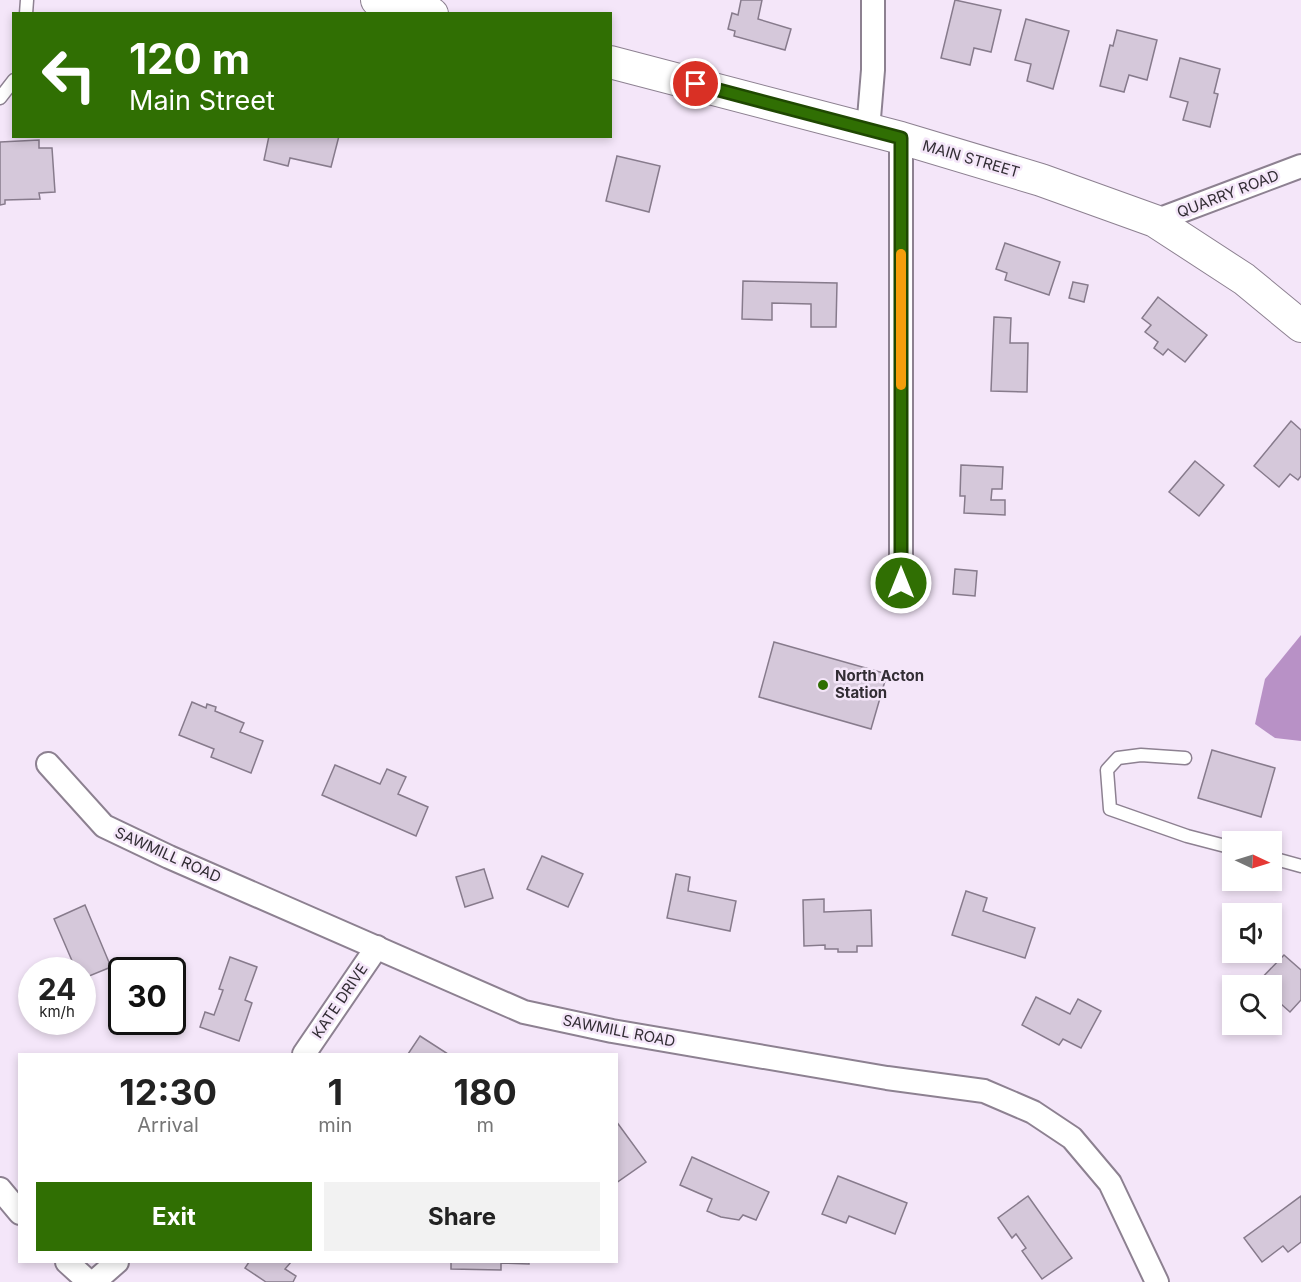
<!DOCTYPE html>
<html lang="en">
<head>
<meta charset="utf-8">
<style>
	body { margin:0; font-family:Inter,sans-serif; background:#f2f2f2; color:#222; height:100vh; display:flex; flex-direction:column; font-size:22px; white-space:nowrap }
	* { box-sizing:border-box; margin:0 }
	p { font-size:20px; color:#767676 }
	.icon { flex:none; width:33px; height:33px; fill:none; stroke:currentColor; stroke-width:2; stroke-linecap:round; stroke-linejoin:round }
	.map { position:relative; flex:1; overflow:hidden }
	.side { position:absolute; left:18px; top:1053px; width:600px; height:210px; display:flex; flex-direction:column; background:#fff; border-radius:0px; box-shadow:0 3px 9px #0003 }
	.side>* { flex:none }
	.banner { position:absolute; left:12px; top:12px; width:600px; height:126px; border-radius:0px; box-shadow:0 3px 9px #0003; background:#306f03; color:#fff; overflow:hidden }
	.needle { width:39px; rotate:94deg }
	.fabs { position:absolute; left:1222px; top:831px; display:grid; gap:12px }
	.fabs a { display:grid; place-items:center; width:60px; height:60px; border-radius:0px; background:#fff; box-shadow:0 3px 9px #0003; font-size:30px }
	.speed { position:absolute; left:18px; top:957px; display:flex; gap:12px; font-size:30px; font-weight:700; text-align:center }
	.speed>* { display:grid; place-content:center; width:78px; height:78px; border-radius:50%; background:#fff; box-shadow:0 3px 9px #0003; line-height:1 }
	.speed small { font-size:15px; font-weight:400 }
	.speed .limit { border:3px solid #111; border-radius:9px; background:#fff; color:#111 }
	.pin { position:absolute; display:grid; place-items:center; width:51px; height:51px; color:#fff; margin:-26px; border:3px solid #fff; border-radius:50%; box-shadow:0 2px 6px #0007 }
	.me { position:absolute; width:66px; margin:-33px; rotate:0deg; stroke-linejoin:round; filter:drop-shadow(0 0 4px #0008) }
	.turn { display:flex; align-items:center; gap:21px; height:126px; padding:0 18px; font-size:27px }
	.turn .icon { width:78px; height:78px; stroke-width:2.5 }
	.turn b { display:block; font-size:42px; line-height:51px }
	.eta { display:flex; justify-content:space-evenly; align-items:center; height:102px; text-align:center }
	.eta b { font-size:36px; font-weight:700; line-height:42px }
	.button { display:flex; gap:12px; margin-top:auto; padding:12px 18px }
	.button a { flex:1; height:69px; border-radius:0px; background:#306f03; color:#fff; font-size:24px; font-weight:700; line-height:69px; text-align:center }
	.button a+a { background:#f2f2f2; color:#222 }
	.map>svg:first-child { display:block }
	.water { fill:#b891c6 }
	.building { fill:#d5c8da; stroke:#877b8c; stroke-width:1.5 }
	.lines { fill:none; stroke-linecap:round; stroke-linejoin:round }
	.lane-casing { stroke:#8d8191; stroke-width:15 }
	.street-casing { stroke:#8d8191; stroke-width:26 }
	.secondary-casing { stroke:#8d8191; stroke-width:34 }
	.lane { stroke:#fff; stroke-width:12 }
	.street { stroke:#fff; stroke-width:22 }
	.secondary { stroke:#fff; stroke-width:32 }
	.route-casing { stroke:#1f4802; stroke-width:15 }
	.route { stroke:#306f03; stroke-width:10 }
	.slow { stroke:#f59e0b; stroke-width:10 }
	.poi-dot { fill:#306f03; stroke:#f4e6f9; stroke-width:2 }
	.labels { text-anchor:middle; stroke-width:5; stroke-linejoin:round; paint-order:stroke }
	.street-label { font-size:15px; fill:#322d34; stroke:#f4e6f9 }
	.poi-label { font-size:15px; font-weight:bold; fill:#322d34; stroke:#f4e6f9; text-anchor:start }
</style>
</head>
<body>
<div class="map">
<svg width="1301" height="1282" viewBox="0 0 1301 1282">
	<rect width="100%" height="100%" fill="#f4e6f9"/>
	<!-- water -->
	<polygon class="water" points="1301,635 1301,741 1275,738 1255,724 1265,679"/>
	<!-- building -->
	<g class="building">
		<polygon points="741,0 762,0 758,19 791,29 785,50 734,36 735,31 728,29 732,13 738,15"/>
		<polygon points="955,0 1001,10 991,52 974,48 970,65 941,58"/>
		<polygon points="1026,19 1069,31 1053,89 1027,81 1031,64 1015,60"/>
		<polygon points="1117,30 1157,40 1147,80 1129,75 1124,92 1100,86 1110,45 1113,46"/>
		<polygon points="1180,58 1220,69 1214,93 1218,94 1210,127 1183,120 1188,102 1170,97"/>
		<polygon points="269,136 339,136 331,167 290,158 288,166 264,160"/>
		<polygon points="39,140 39,148 52,148 55,192 39,193 40,199 5,200 5,204 0,205 0,142"/>
		<polygon points="617,156 660,166 649,212 606,201"/>
		<polygon points="1005,243 1060,262 1049,295 1005,280 1007,273 996,269"/>
		<polygon points="743,281 837,283 836,327 811,327 811,304 772,303 772,320 742,319"/>
		<polygon points="1073,282 1088,285 1084,302 1069,298"/>
		<polygon points="1158,297 1207,335 1185,362 1168,349 1163,355 1154,348 1158,342 1145,332 1151,325 1142,318"/>
		<polygon points="994,317 1011,318 1010,343 1028,343 1027,392 991,391"/>
		<polygon points="1291,421 1301,430 1301,476 1298,480 1290,474 1279,487 1254,466"/>
		<polygon points="1195,461 1224,485 1199,516 1169,492"/>
		<polygon points="961,465 1003,467 1002,489 992,489 991,500 1005,500 1005,515 964,513 965,496 960,496"/>
		<polygon points="955,569 977,571 975,596 953,594"/>
		<polygon points="774,642 887,674 871,729 759,697"/>
		<polygon points="192,702 206,708 207,704 216,707 215,711 244,723 240,732 263,741 251,773 211,757 214,749 179,735"/>
		<polygon points="1212,750 1275,768 1261,817 1198,798"/>
		<polygon points="335,765 380,784 387,769 406,777 398,794 428,807 416,836 322,795"/>
		<polygon points="542,856 583,874 568,907 527,889"/>
		<polygon points="484,869 493,898 465,907 456,877"/>
		<polygon points="676,874 690,877 688,891 736,901 730,931 667,918"/>
		<polygon points="966,891 987,898 983,911 1035,928 1025,958 952,935"/>
		<polygon points="824,899 824,912 871,910 872,946 857,946 857,952 838,952 838,949 825,949 825,945 804,946 803,900"/>
		<polygon points="85,905 111,967 82,979 82,970 76,970 54,919"/>
		<polygon points="1284,955 1301,970 1301,1000 1290,1012 1272,996 1272,986 1254,986"/>
		<polygon points="230,957 257,967 245,1000 252,1003 239,1041 200,1027 205,1012 214,1015 223,990 219,989"/>
		<polygon points="1036,997 1070,1014 1078,999 1101,1011 1081,1048 1063,1039 1059,1045 1022,1025"/>
		<polygon points="420,1036 448,1054 408,1054"/>
		<polygon points="616,1121 646,1162 616,1183"/>
		<polygon points="692,1157 769,1192 756,1220 743,1215 739,1220 721,1217 707,1211 712,1199 680,1185"/>
		<polygon points="838,1176 907,1203 895,1234 849,1216 846,1223 822,1214"/>
		<polygon points="1028,1196 1072,1258 1042,1279 1022,1251 1026,1248 1016,1234 1012,1238 998,1218"/>
		<polygon points="1301,1196 1301,1242 1288,1252 1283,1246 1262,1262 1244,1238"/>
		<polygon points="249,1262 291,1262 285,1269 296,1276 293,1282 266,1282 245,1268"/>
		<polygon points="435,1262 529,1262 529,1264 501,1263 501,1270 451,1269 451,1262"/>
	</g>
	<g class="lines">
		<defs>
			<g id="lane">
				<polyline points="26,14 27,0"/>
				<polyline points="0,98 14,80"/>
				<polyline points="1185,758 1141,755 1118,758 1107,770 1110,809 1187,836 1233,848"/>
				<polyline points="1272,858 1301,866"/>
			</g>
			<g id="street">
				<polyline points="868,130 873,70 873,0"/>
				<polyline points="901,138 901,583"/>
				<polyline points="1155,221 1301,166"/>
				<polyline points="48,764 104,826 169,857 524,1012 612,1031 887,1078 984,1091 1033,1112 1072,1138 1110,1183 1157,1282"/>
				<polyline points="304,1054 377,947"/>
				<polyline points="0,1189 20,1213"/>
				<polyline points="67,1262 89,1282"/>
				<polyline points="94,1282 117,1262"/>
			</g>
			<g id="secondary">
				<polyline points="377,0 432,14"/>
				<polyline points="610,62 901,138 1041,180 1155,221 1244,279 1301,326"/>
			</g>
		</defs>
		<!-- lane casing -->
		<use href="#lane" class="lane-casing"/>
		<!-- street casing -->
		<use href="#street" class="street-casing"/>
		<!-- secondary casing -->
		<use href="#secondary" class="secondary-casing"/>
		<!-- lane -->
		<use href="#lane" class="lane"/>
		<!-- street -->
		<use href="#street" class="street"/>
		<!-- secondary -->
		<use href="#secondary" class="secondary"/>
	</g>
	<g class="lines">
		<defs>
			<polyline id="route" points="696,84 901,138 901,583"/>
		</defs>
		<!-- route casing -->
		<use href="#route" class="route-casing"/>
		<!-- route -->
		<use href="#route" class="route"/>
		<!-- slow -->
		<polyline class="slow" points="901,254 901,385"/>
	</g>
	<!-- markers -->
	<circle class="poi-dot" cx="823" cy="685" r="6"/>
	<g class="labels">
		<!-- street labels -->
		<g class="street-label">
			<text transform="translate(971 159) rotate(16)" y="5">MAIN STREET</text>
			<text transform="translate(1228 194) rotate(-21)" y="5">QUARRY ROAD</text>
			<text transform="translate(168 855) rotate(24)" y="5">SAWMILL ROAD</text>
			<text transform="translate(340 1001) rotate(-56)" y="5">KATE DRIVE</text>
			<text transform="translate(619 1031) rotate(11)" y="5">SAWMILL ROAD</text>
		</g>
		<!-- poi labels -->
		<g class="poi-label">
			<text x="835" y="681">North Acton<tspan x="835" dy="17">Station</tspan></text>
		</g>
	</g>
</svg>
<div class="fabs">
<a><svg class="needle" viewBox="-14 -14 28 28"><path d="M0-13l5 13h-10z" fill="#e53935"/><path d="M0 13l5-13h-10z" fill="#767676"/></svg></a>
<a><svg class="icon" aria-label="sound" viewBox="0 0 24 24"><path d="M4 9h4l5-4v14l-5-4H4zM17 9q2 3 0 6"/></svg></a>
<a><svg class="icon" aria-label="search" viewBox="0 0 24 24"><circle cx="10" cy="10" r="6"/><path d="M15 15l6 6"/></svg></a>
</div>
<div class="speed"><div>24<small>km/h</small></div><div class="limit">30</div></div>
<div class="pin" style="left:696px;top:84px;background:#d93025"><svg class="icon" aria-label="arrive" viewBox="0 0 24 24"><path d="M6 21V4h12l-3 4 3 4H6"/></svg></div>
<svg class="me" style="left:901px;top:583px" viewBox="-20 -20 40 40"><circle r="17" fill="#306f03" stroke="#fff" stroke-width="3"/><path d="M0-11L8 9 0 5-8 9z" fill="#fff"/></svg>
<div class="banner">
<div class="turn"><svg class="icon" aria-label="left" viewBox="0 0 24 24"><path d="M17 20v-9H6M10 6l-5 5 5 5"/></svg><div><b>120 m</b>Main Street</div></div>
</div>
<section class="side">
<div class="eta">
<div><b>12:30</b><p>Arrival</p></div>
<div><b>1</b><p>min</p></div>
<div><b>180</b><p>m</p></div>
</div>
<div class="button"><a>Exit</a><a>Share</a></div>
</section>
</div>
</body>
</html>
